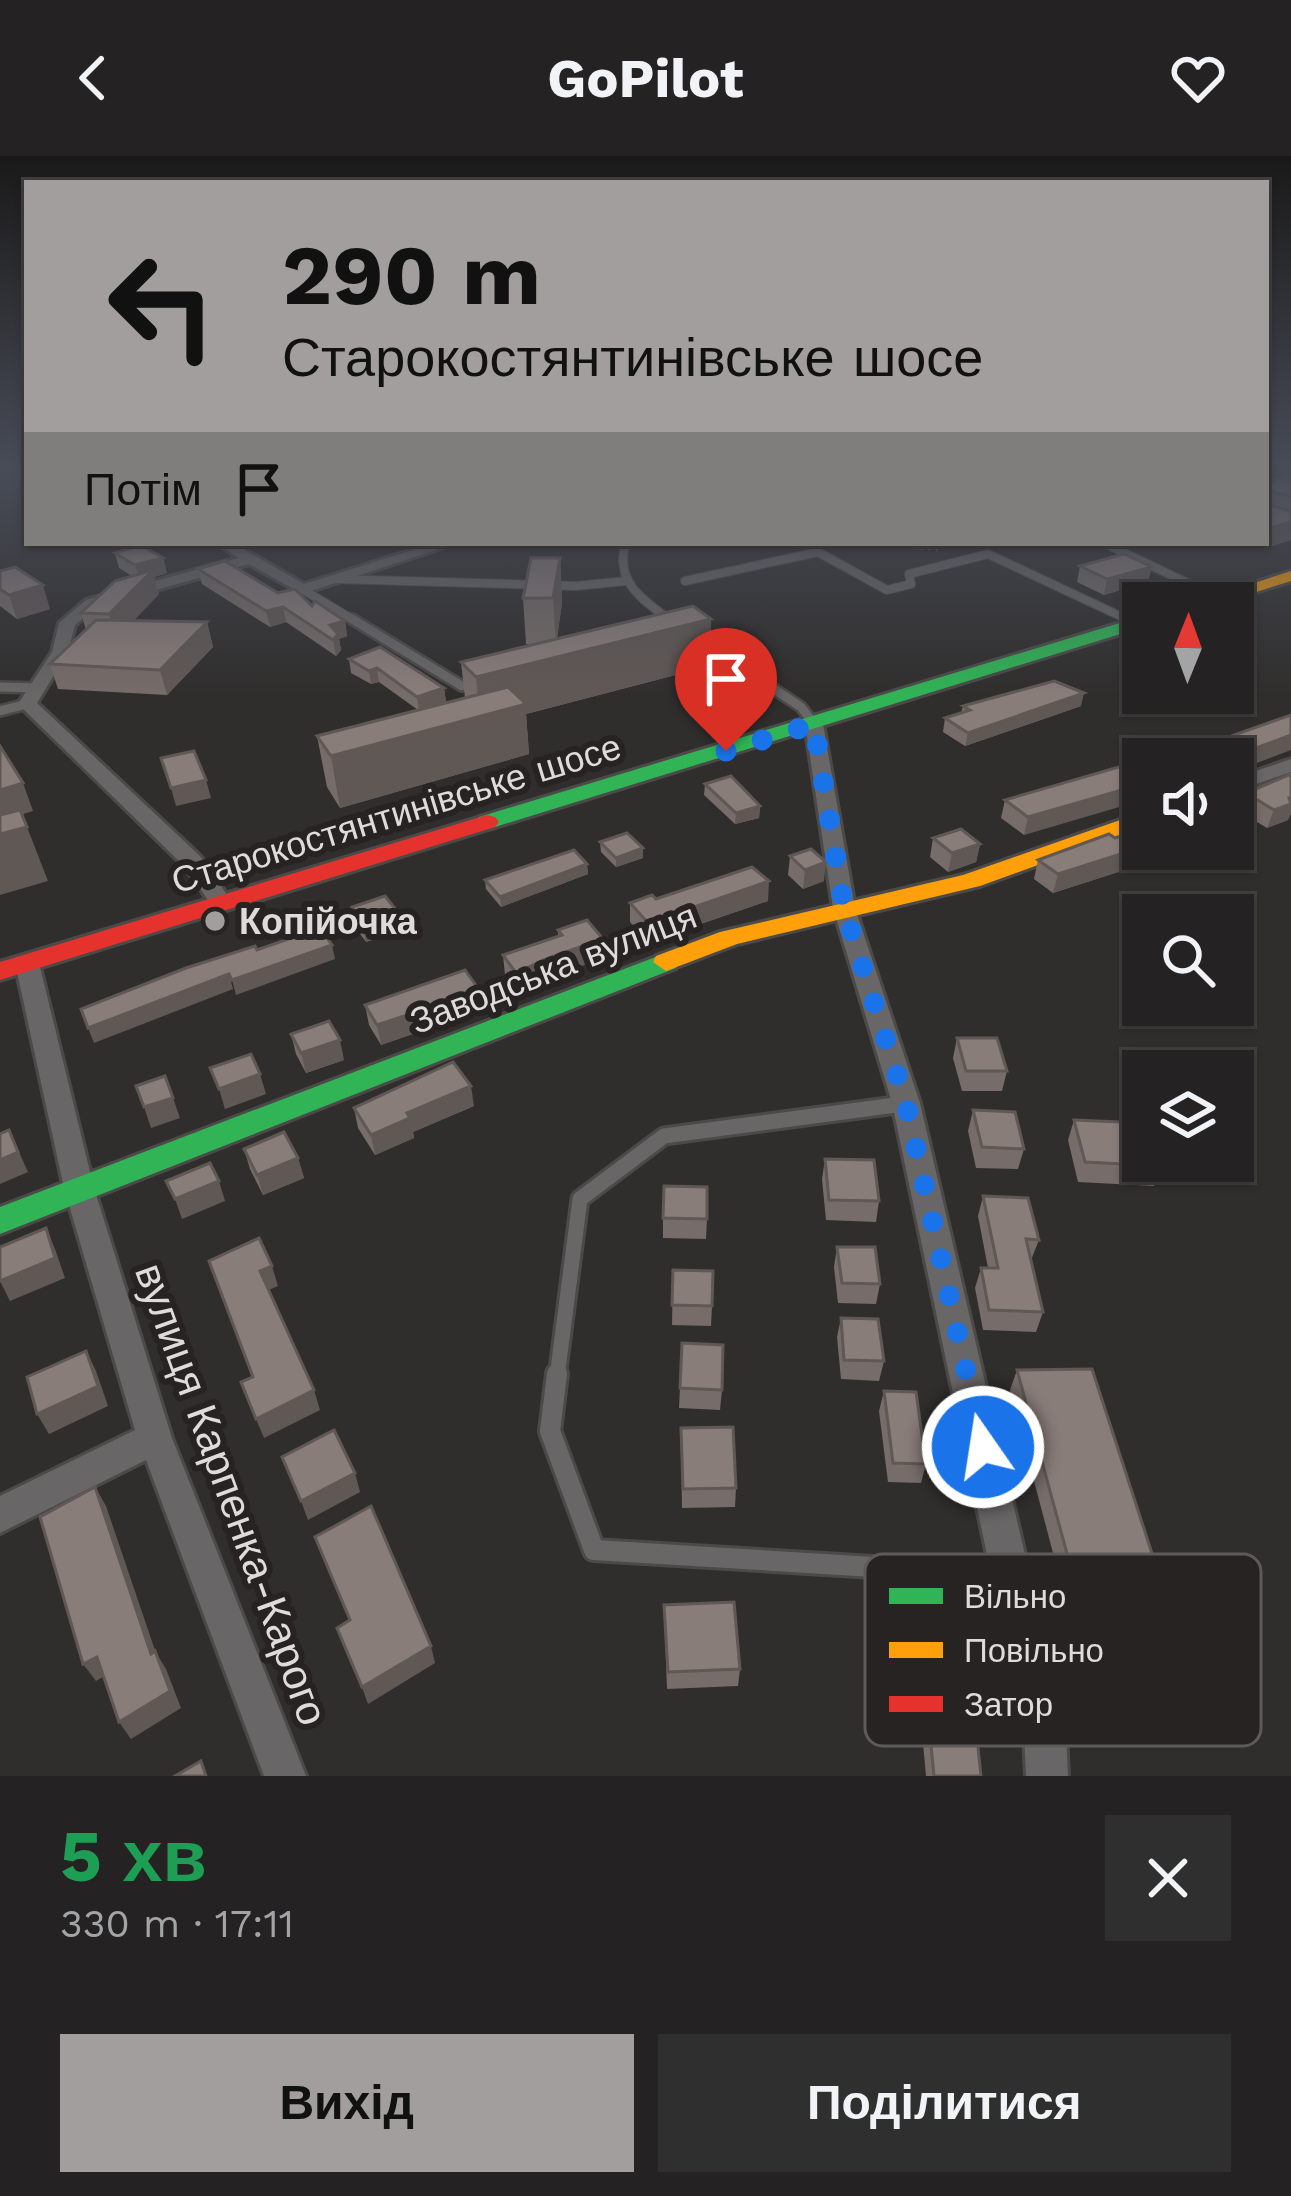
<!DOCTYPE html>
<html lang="uk">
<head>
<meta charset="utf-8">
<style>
	body { margin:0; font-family:"Work Sans",sans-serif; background:#302f2f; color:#f1f3f6; height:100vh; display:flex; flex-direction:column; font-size:45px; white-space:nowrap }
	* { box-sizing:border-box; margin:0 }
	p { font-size:39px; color:#a3a4a5 }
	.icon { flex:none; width:66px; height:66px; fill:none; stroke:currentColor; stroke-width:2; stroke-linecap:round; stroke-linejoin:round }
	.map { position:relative; height:1620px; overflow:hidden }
	.details { display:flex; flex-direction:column; background:#242222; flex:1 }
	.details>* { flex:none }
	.top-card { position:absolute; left:24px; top:24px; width:1245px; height:366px; border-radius:0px; box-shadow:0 3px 9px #0004,0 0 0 3px #413f40; background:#a19e9d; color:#111; overflow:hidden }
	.needle { width:78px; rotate:1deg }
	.buttons { position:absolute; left:1122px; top:426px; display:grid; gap:24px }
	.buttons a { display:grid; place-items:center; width:132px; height:132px; border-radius:0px; background:#242222; box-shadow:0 3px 9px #0004,0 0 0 3px #413f40; font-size:60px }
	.pin { position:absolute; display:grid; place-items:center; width:102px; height:102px; color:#fff; margin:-123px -51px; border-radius:50% 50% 50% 0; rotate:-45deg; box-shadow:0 0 12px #0007 }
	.pin .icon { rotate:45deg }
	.me { position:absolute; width:132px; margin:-66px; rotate:347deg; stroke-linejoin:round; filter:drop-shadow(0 0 9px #0008) }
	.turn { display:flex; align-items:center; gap:42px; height:252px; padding:0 60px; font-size:54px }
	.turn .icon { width:156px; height:156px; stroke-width:2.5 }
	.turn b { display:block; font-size:84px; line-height:102px }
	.then { display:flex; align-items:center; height:114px; padding:0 60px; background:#0003; gap:24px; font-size:45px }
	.round { display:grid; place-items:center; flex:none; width:126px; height:126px; border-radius:0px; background:#302f2f }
	.summary { display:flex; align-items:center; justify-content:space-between; height:204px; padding:0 60px }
	h1 { font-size:72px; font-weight:700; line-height:90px; color:#1e9e55 }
	.primary-button { display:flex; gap:24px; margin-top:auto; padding:24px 60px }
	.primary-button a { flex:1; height:138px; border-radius:0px; background:#a19e9d; color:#111; font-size:48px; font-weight:700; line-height:138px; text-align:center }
	.primary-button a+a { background:#302f2f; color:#f1f3f6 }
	header { display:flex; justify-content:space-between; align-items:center; height:156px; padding:0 60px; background:#242222; font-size:54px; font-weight:700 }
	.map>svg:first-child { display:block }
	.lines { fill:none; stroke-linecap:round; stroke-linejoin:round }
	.lane-far3-casing { stroke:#4b4a49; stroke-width:10 }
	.lane-far2-casing { stroke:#4b4a49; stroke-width:14 }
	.lane-far1-casing { stroke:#4b4a49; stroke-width:21 }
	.lane-casing { stroke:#4b4a49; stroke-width:26 }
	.street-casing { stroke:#4b4a49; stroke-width:6 }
	.fast-casing { stroke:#4b4a49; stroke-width:6 }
	.slow-casing { stroke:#4b4a49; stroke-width:6 }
	.jam-casing { stroke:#4b4a49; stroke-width:6 }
	.path { stroke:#6c6a6a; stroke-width:3; stroke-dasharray:1.5 6; stroke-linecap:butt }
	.lane-far3 { stroke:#686666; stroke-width:8 }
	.lane-far2 { stroke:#686666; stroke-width:9 }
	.lane-far1 { stroke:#686666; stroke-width:15 }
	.lane { stroke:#686666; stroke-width:20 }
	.street { fill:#686666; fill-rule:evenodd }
	.fast { fill:#30b455; fill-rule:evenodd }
	.slow { fill:#ff9f0a; fill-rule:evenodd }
	.jam { fill:#e5322d; fill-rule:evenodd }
	.wall { fill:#766c69 }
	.shaded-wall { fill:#605855 }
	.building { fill:#897d7a; stroke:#605855; stroke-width:3 }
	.route { stroke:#1a73e8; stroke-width:21; stroke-dasharray:0 37.8 }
	.poi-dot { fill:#a19e9d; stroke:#272322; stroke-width:4.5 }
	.labels { text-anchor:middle; stroke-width:12; stroke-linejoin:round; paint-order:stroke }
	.street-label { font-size:36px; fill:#dedbda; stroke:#272322 }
	.poi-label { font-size:36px; font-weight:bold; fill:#dedbda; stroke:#272322; text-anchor:start }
	.near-street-label { font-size:42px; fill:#dedbda; stroke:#272322 }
	.key { fill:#272322; stroke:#5e5a59; stroke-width:3 }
	.key-label { font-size:33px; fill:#dedbda }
</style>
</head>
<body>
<header><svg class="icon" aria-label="back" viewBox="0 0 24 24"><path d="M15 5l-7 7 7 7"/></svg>GoPilot<svg class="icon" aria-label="heart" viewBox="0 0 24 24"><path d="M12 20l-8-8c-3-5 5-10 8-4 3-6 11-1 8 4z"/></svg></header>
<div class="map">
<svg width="1291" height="1620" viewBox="0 0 1291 1620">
	<rect width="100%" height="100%" fill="#302e2d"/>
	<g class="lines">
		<defs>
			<g id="lane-far3">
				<polyline points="1104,387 1219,442"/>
				<path d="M625,390C615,428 646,446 673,466"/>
				<polyline points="334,423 576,430 626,425"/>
				<polyline points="685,425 818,396 887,434 911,428 909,418 988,398 1133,466"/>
				<polyline points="302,433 357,466"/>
			</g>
			<g id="lane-far2">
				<polyline points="352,463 462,530"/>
				<polyline points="669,463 673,466"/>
				<polyline points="1127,463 1135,467"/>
				<polyline points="700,484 801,551 814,568"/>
				<polyline points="0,531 38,532"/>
				<polyline points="0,555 27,548"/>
			</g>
			<polyline id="lane-far1" points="557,1221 580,1043 664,980 903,948"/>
			<polyline id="lane" points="557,1218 550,1275 594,1394 1005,1419"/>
			<g id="street">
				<polygon points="216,387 233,387 304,428 435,387 457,387 302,438 249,408 98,450 75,469 68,496 37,547 200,700 232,746 221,753 213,751 184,710 18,548 52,496 59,467 86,444 239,402"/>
				<polygon points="814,562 823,568 855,752 920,947 1066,1575 1068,1620 1026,1620 1024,1575 892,947 833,752 805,568"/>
				<polygon points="1291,603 1291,616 1233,636 1233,623"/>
				<polygon points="27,799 39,807 94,1032 172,1282 306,1620 264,1620 146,1304 0,1377 0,1340 135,1274 64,1032 15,807"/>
			</g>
			<g id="fast">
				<polygon points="1143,460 1143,471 495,671 487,673 475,666 479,661"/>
				<polygon points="666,797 676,800 679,806 676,812 0,1078 0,1051"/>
			</g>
			<g id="slow">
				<polygon points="1291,415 1291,425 1221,447 1193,447"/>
				<polygon points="1143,656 1143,671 980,730 737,788 666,815 653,806 656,800 720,776 963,719"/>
			</g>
			<polygon id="jam" points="487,659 495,661 499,666 495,671 0,824 0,806"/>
		</defs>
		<!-- lane-far3 casing -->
		<use href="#lane-far3" class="lane-far3-casing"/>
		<!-- lane-far2 casing -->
		<use href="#lane-far2" class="lane-far2-casing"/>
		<!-- lane-far1 casing -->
		<use href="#lane-far1" class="lane-far1-casing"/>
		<!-- lane casing -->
		<use href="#lane" class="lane-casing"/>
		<!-- street casing -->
		<use href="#street" class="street-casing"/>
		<!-- fast casing -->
		<use href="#fast" class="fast-casing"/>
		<!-- slow casing -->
		<use href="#slow" class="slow-casing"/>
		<!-- jam casing -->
		<use href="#jam" class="jam-casing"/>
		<!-- path -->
		<polyline class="path" points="854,387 938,394"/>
		<!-- lane-far3 -->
		<use href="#lane-far3" class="lane-far3"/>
		<!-- lane-far2 -->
		<use href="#lane-far2" class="lane-far2"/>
		<!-- lane-far1 -->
		<use href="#lane-far1" class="lane-far1"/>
		<!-- lane -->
		<use href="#lane" class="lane"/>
		<!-- street -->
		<use href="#street" class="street"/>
		<!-- fast -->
		<use href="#fast" class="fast"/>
		<!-- slow -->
		<use href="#slow" class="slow"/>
		<!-- jam -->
		<use href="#jam" class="jam"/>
	</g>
	<!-- wall -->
	<g class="wall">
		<polygon points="1291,317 1291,384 1264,392 1251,387 1266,387 1266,328"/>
		<polygon points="115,397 163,402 167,417 154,421 159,438 133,465 207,466 213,491 167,539 58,533 50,508 86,474 81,457 132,420 119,412"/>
		<polygon points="560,402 562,447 557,483 711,463 710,510 526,558 529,598 340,652 327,631 317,580 418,554 379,526 371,528 351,517 349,503 444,532 446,546 435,550 465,542 461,506 534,488 526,488 523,442"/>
		<polygon points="1080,410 1148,426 1104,439 1077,426"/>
		<polygon points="198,413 278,437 345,465 347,480 339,483 341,494 336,500 286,466 270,471 202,428"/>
		<polygon points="0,415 50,453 17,463 0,450"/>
		<polygon points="963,550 1081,550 965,590 943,576 945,562 961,557"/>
		<polygon points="1291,559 1249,610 1228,597 1234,579"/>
		<polygon points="1143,604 1024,679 1001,662 1005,644"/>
		<polygon points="1291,618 1288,664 1267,672 1239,655 1246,637"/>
		<polygon points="705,628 760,650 759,662 735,668 704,639"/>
		<polygon points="933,682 980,688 976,706 948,716 930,701"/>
		<polygon points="1115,682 1143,693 1212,693 1147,714 1140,709 1053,737 1034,723 1038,704"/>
		<polygon points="600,686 643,702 616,711 601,696"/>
		<polygon points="790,700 824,725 803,733 788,719"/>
		<polygon points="587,708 588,718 501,751 486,733 485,724"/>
		<polygon points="656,743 768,745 648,786 630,766 630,747"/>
		<polygon points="352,751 397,755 400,775 366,786 355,771"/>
		<polygon points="558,774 604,802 547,822 517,837 505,819 503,799 558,780"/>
		<polygon points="480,835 482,854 381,889 369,869 365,849"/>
		<polygon points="291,878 344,904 306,917 296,898"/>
		<polygon points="957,882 1007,915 1002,935 962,935 953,902"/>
		<polygon points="1132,907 1143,915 1143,966 1138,966 1125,927"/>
		<polygon points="474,950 413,976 414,982 375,999 358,972 354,952"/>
		<polygon points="973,954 1024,993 1018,1013 976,1012 968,975"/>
		<polygon points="1074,964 1162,1010 1154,1030 1078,1026 1068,984"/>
		<polygon points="244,993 298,1002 304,1022 263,1039 250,1013"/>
		<polygon points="825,1003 879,1045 876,1066 826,1064 822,1023"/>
		<polygon points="983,1040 1039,1084 1031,1104 1043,1156 1036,1176 983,1174 975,1132 981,1112 988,1112 978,1060"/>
		<polygon points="663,1062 707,1063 706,1083 663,1082"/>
		<polygon points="837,1091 880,1128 876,1148 838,1147 834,1111"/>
		<polygon points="673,1114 712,1150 711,1170 672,1169"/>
		<polygon points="841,1162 884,1205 879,1225 841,1223 837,1181"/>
		<polygon points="682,1187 722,1234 720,1254 679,1252"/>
		<polygon points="1017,1214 1174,1465 1163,1483 1076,1484 1010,1234"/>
		<polygon points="884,1235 926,1308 921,1327 888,1326 879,1255"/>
		<polygon points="681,1272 736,1332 735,1351 682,1352"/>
		<polygon points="664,1449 740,1513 738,1530 667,1533"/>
		<polygon points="901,1456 967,1517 960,1534 901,1530 896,1474"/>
		<polygon points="928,1559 981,1620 926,1620 922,1576"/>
	</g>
	<!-- shaded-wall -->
	<g class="shaded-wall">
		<polygon points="1291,366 1291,384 1264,392 1270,372"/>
		<polygon points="163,402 167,417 154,421 159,438 116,483 109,458 140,425 135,409"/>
		<polygon points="560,402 562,447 556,488 553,442"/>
		<polygon points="1152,411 1148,426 1104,439 1107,423"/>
		<polygon points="43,429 50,453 17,463 9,439"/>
		<polygon points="283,451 286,466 270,471 266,455"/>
		<polygon points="711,463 710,510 526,558 529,598 340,652 331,600 480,560 476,521"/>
		<polygon points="345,465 347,480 339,483 341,494 336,500 330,469"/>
		<polygon points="207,466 213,491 167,539 160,514"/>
		<polygon points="377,512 379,526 371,528 369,515"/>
		<polygon points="444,532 446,546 419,555 417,541"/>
		<polygon points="1084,537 1081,550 965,590 968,577"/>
		<polygon points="1291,579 1291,594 1249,610 1256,592"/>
		<polygon points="206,624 211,642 176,650 171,632"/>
		<polygon points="23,627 33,655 0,665 0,634"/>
		<polygon points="1143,628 1143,644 1024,679 1028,661"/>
		<polygon points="1291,642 1291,658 1288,664 1267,672 1274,654"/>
		<polygon points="760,650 759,662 735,668 736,657"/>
		<polygon points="27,671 48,725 0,739 0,678"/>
		<polygon points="980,688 976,706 948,716 952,697"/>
		<polygon points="1143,691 1145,693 1140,709 1053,737 1058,718"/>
		<polygon points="643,692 643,702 616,711 616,702"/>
		<polygon points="1159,693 1212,693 1147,714 1153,695"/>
		<polygon points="826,706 824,725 803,733 805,714"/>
		<polygon points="587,708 588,718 501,751 500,741"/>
		<polygon points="769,725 768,745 648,786 648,767"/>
		<polygon points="397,755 400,775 366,786 362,767"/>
		<polygon points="603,783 604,802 547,822 517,837 516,817 546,803"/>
		<polygon points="332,789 335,803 236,839 232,824"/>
		<polygon points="229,818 233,833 94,887 88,872"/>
		<polygon points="480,835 482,854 381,889 377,869"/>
		<polygon points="340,884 344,904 306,917 301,897"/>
		<polygon points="260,918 266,938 225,953 219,933"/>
		<polygon points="471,930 474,950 413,976 414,982 375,999 371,979 407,957"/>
		<polygon points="173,942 180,962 151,972 144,951"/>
		<polygon points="9,974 28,1016 0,1028 0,1004"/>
		<polygon points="298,1002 304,1022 263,1039 257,1019"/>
		<polygon points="219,1025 225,1045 182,1063 175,1043"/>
		<polygon points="46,1072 55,1093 65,1122 10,1145 0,1125"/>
		<polygon points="272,1110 278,1130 266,1135 260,1115"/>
		<polygon points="86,1195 96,1215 108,1250 49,1278 37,1258"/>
		<polygon points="314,1234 320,1254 264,1282 256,1263"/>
		<polygon points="355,1317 360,1336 308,1364 301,1345"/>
		<polygon points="95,1331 106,1350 162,1515 151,1498"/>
		<polygon points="431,1490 435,1507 368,1548 362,1531"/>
		<polygon points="155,1495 166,1513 181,1552 131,1583 119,1566"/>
		<polygon points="97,1501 108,1518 96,1525 83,1508"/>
	</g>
	<!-- building -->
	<g class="building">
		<polygon points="1291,317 1291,340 1269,335 1269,349 1291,355 1291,366 1270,372 1266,370 1266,328"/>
		<polygon points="141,389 163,402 135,409 115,397"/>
		<polygon points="1124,398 1152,411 1107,423 1080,410"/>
		<polygon points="531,402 560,402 553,442 523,442"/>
		<polygon points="225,405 278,437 295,433 312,450 315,445 345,465 330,469 338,478 333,484 283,451 266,455 198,413"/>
		<polygon points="15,411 43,429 9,439 0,433 0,415"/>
		<polygon points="153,414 109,458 81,457 115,425"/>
		<polygon points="693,450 711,463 476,521 461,506"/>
		<polygon points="96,464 207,466 160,514 50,508"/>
		<polygon points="380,491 444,532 417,541 377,512 369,515 349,503"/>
		<polygon points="1054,525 1084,537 968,577 945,562 970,554 963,550"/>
		<polygon points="508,531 526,548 331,600 317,580"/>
		<polygon points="1291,559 1291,579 1256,592 1234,579"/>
		<polygon points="0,590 23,627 0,634"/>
		<polygon points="194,595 206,624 171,632 161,602"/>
		<polygon points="1143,604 1143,628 1028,661 1005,644"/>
		<polygon points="1291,618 1291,642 1289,642 1291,648 1274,654 1246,637"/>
		<polygon points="731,620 760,650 736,657 705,628"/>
		<polygon points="20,654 27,671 0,678 0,659"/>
		<polygon points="961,673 980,688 952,697 933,682"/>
		<polygon points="1143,673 1143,691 1058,718 1038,704 1109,678 1115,682"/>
		<polygon points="627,677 643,692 616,702 600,686"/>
		<polygon points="811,693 826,706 805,714 790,700"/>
		<polygon points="574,694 587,708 500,741 485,724"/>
		<polygon points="752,711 769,725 648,767 630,747 652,739 656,743"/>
		<polygon points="385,740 397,755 362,767 352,751"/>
		<polygon points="587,764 603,783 546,803 516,817 503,799 562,779 558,774"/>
		<polygon points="320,772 332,789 232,824 229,818 88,872 81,853 186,812 255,790 257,794"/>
		<polygon points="465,814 480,835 377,869 365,849"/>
		<polygon points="329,865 340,884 301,897 291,878"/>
		<polygon points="957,882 997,882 1007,915 966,915"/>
		<polygon points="251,898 260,918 219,933 210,912"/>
		<polygon points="453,906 471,930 407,957 410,962 371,979 354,952"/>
		<polygon points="1132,907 1184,909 1187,915 1143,915 1143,938"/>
		<polygon points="165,920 173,942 144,951 136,930"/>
		<polygon points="973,954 1015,956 1024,993 982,991"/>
		<polygon points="1074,964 1143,967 1143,1005 1161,1005 1162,1010 1085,1006"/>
		<polygon points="9,974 18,996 0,1004 0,978"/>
		<polygon points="284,976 298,1002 257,1019 244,993"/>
		<polygon points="825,1003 874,1004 879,1045 829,1044"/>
		<polygon points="210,1007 219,1025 175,1043 166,1025"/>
		<polygon points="664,1030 707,1031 707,1063 663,1062"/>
		<polygon points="983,1040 1028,1042 1039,1084 1026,1083 1043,1156 989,1154 981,1112 998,1112"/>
		<polygon points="46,1072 55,1102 0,1125 0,1091"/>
		<polygon points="259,1082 272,1110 260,1115 314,1234 256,1263 241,1226 253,1221 209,1105"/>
		<polygon points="837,1091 875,1091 880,1128 842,1127"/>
		<polygon points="673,1114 713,1115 712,1150 672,1149"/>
		<polygon points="841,1162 878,1163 884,1205 844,1204"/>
		<polygon points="682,1187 723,1189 722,1234 680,1232"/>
		<polygon points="86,1195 98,1230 37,1258 27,1221"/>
		<polygon points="1092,1213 1174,1465 1086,1467 1017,1214"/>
		<polygon points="884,1235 916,1236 926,1308 893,1307"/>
		<polygon points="733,1271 736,1332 683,1333 681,1272"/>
		<polygon points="334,1274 355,1317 301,1345 282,1301"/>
		<polygon points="95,1331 151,1498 155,1495 170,1535 119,1566 97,1501 83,1508 40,1361"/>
		<polygon points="371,1350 431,1490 362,1531 337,1472 350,1464 315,1381"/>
		<polygon points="734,1446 740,1513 668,1516 664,1449"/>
		<polygon points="928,1559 975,1563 981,1620 934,1620"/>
		<polygon points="201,1605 206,1620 175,1620"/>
	</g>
	<!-- sky -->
	<linearGradient id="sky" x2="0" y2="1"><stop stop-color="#1a1919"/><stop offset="0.58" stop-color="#484c57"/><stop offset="1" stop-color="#484c57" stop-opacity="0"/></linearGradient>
	<rect width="1291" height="539" fill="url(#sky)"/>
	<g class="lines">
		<!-- route -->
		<polyline class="route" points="726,595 814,568 844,752 906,947 983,1291"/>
	</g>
	<!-- markers -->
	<circle class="poi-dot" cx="215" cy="765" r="12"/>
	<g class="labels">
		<!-- street labels -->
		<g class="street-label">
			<text transform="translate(396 657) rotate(-17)" y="13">Старокостянтинівське шосе</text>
			<text transform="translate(553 812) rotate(-21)" y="13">Заводська вулиця</text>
		</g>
		<!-- poi labels -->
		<g class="poi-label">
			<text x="239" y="778">Копійочка</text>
		</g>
		<!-- near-street labels -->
		<g class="near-street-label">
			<text transform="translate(232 1338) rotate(70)" y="15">вулиця Карпенка-Карого</text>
		</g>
	</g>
	<!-- legend -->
	<rect x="865" y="1398" width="396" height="192" rx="18" class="key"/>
	<rect x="889" y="1432" width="54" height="16" fill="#30b455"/>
	<rect x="889" y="1486" width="54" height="16" fill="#ff9f0a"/>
	<rect x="889" y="1540" width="54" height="16" fill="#e5322d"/>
	<g class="key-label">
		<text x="964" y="1452">Вільно</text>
		<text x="964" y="1506">Повільно</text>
		<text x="964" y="1560">Затор</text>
	</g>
</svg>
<div class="buttons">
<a><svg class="needle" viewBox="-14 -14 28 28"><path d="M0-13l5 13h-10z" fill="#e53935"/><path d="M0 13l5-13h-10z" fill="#a3a4a5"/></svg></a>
<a><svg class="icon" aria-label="sound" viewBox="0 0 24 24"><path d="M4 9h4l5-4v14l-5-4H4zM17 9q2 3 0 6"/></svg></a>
<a><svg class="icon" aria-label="search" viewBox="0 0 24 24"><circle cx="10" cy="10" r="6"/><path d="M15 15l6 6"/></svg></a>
<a><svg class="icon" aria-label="layers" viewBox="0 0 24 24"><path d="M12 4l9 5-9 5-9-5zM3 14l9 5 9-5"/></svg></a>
</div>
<div class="pin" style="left:726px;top:595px;background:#d93025"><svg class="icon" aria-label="arrive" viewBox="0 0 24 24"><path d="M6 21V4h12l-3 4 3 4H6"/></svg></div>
<svg class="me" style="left:983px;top:1291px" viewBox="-20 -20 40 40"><circle r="17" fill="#1a73e8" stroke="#fff" stroke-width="3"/><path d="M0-11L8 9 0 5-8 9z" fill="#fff"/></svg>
<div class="top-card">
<div class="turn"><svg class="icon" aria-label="left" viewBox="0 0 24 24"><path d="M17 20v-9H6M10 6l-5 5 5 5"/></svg><div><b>290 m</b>Старокостянтинівське шосе</div></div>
<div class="then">Потім<svg class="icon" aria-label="arrive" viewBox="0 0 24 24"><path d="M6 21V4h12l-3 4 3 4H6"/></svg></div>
</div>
</div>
<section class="details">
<div class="summary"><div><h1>5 хв</h1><p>330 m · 17:11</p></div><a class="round"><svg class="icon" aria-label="close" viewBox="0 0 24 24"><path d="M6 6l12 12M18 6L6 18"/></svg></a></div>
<div class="primary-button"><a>Вихід</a><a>Поділитися</a></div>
</section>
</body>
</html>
